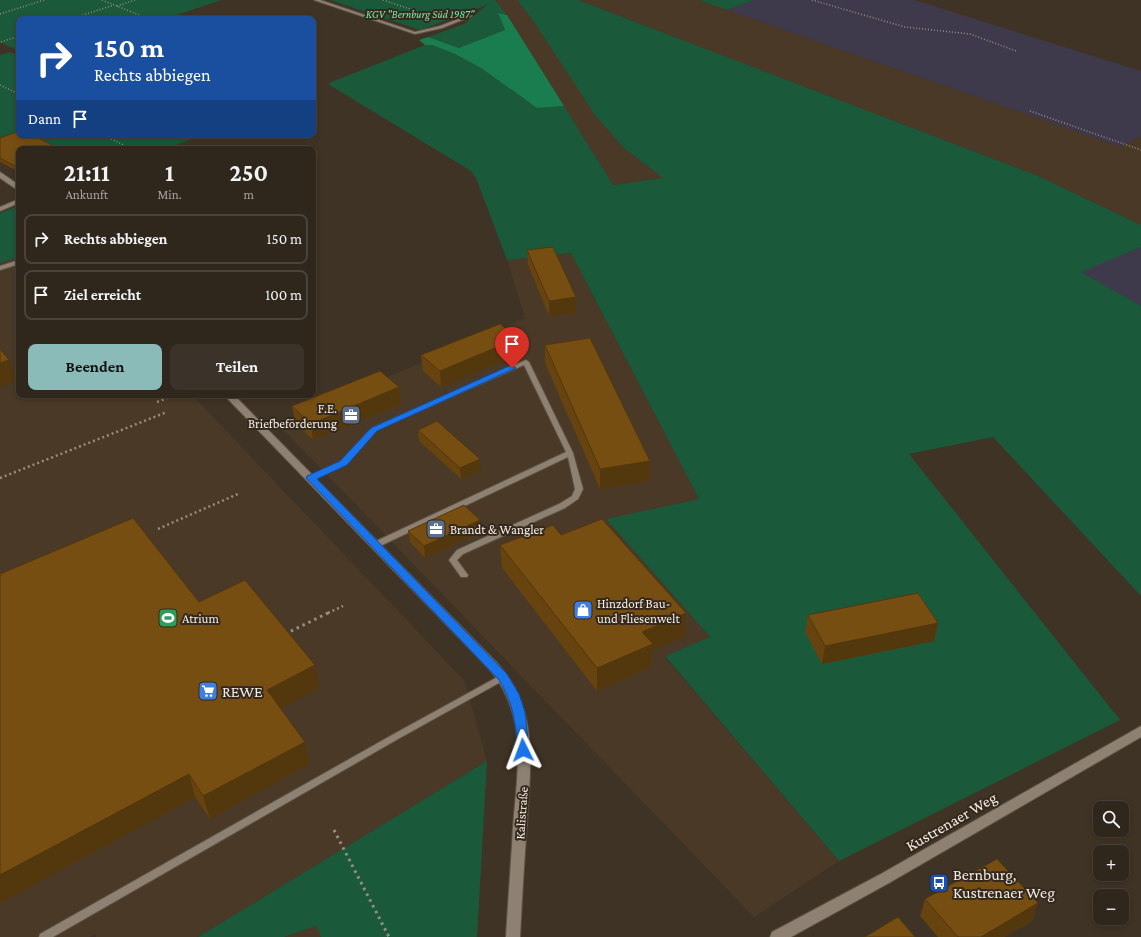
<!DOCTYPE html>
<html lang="de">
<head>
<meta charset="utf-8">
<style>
	body { margin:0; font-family:"Crimson Pro",serif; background:#3b3229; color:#f1f3f6; height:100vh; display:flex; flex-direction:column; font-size:15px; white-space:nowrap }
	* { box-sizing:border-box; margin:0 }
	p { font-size:13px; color:#a7a5a3 }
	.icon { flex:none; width:22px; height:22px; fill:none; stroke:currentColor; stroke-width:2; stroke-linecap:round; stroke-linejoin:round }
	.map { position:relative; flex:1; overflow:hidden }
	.panel { position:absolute; left:16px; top:146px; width:300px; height:252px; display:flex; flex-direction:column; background:#2f261c; border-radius:8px; box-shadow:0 2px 6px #0003,0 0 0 1px #4a433b }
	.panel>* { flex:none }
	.banner { position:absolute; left:16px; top:16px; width:300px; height:122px; border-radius:8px; box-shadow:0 2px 6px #0003,0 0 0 1px #4a433b; background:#1a4fa0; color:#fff; overflow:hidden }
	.fabs { position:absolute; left:1093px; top:801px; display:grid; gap:8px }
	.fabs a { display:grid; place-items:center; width:36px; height:36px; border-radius:8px; background:#2f261c; box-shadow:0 2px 6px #0003,0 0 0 1px #4a433b; font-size:20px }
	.pin { position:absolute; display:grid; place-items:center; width:34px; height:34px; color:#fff; margin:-41px -17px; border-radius:50% 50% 50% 0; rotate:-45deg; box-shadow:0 0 4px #0007 }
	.pin .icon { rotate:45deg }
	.me { position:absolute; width:44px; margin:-22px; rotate:357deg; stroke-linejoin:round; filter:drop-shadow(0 0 3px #0008) }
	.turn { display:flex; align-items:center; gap:14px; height:84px; padding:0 12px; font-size:18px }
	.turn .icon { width:52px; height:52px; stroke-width:2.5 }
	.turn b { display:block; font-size:28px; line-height:34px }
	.then { display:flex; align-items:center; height:38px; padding:0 12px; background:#0003; gap:8px; font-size:15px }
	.eta { display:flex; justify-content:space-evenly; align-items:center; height:68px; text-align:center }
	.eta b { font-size:24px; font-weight:700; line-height:28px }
	.action { display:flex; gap:8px; margin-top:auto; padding:8px 12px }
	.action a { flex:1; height:46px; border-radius:8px; background:#8bbbb9; color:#111; font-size:16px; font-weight:700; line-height:46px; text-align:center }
	.action a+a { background:#3b3229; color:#f1f3f6 }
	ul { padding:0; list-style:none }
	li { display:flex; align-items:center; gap:12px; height:50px; margin:0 8px 6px; padding:0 4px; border:2px solid #4a433b; border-radius:8px }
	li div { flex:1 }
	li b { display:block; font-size:15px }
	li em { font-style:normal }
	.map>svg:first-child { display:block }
	.built { fill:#4a3926 }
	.industrial { fill:#3f3a4b }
	.green { fill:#1b593b }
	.forest { fill:#197d50 }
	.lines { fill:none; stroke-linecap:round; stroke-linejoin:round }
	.service-casing { stroke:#5b5246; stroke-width:2 }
	.tertiary-casing { stroke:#5b5246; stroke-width:2 }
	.path-far2 { stroke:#978d82; stroke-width:1.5; stroke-dasharray:1 2; stroke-linecap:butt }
	.path-far1 { stroke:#978d82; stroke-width:2.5; stroke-dasharray:2 3; stroke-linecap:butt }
	.path { stroke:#978d82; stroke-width:3; stroke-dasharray:2.5 4; stroke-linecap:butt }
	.service { fill:#8e8171; fill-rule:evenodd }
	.tertiary { fill:#8e8171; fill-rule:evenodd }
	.wall { fill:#66430f }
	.shaded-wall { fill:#53370d }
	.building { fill:#774e12; stroke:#53370d }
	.route { fill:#1a73e8; stroke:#114b97 }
	.labels { text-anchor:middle; stroke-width:4; stroke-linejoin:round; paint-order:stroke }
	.far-park-label { font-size:11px; font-style:italic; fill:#74edad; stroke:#34291c }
	.poi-label { font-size:13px; fill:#f5ede5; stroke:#34291c; text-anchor:start }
	.street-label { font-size:13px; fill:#f5ede5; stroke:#34291c }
	.near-poi-label { font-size:16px; fill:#f5ede5; stroke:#34291c; text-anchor:start }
	.near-street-label { font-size:16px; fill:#f5ede5; stroke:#34291c }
</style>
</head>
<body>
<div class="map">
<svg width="1141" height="937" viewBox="0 0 1141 937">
	<rect width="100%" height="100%" fill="#3f3325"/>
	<!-- built -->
	<g class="built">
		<polygon points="495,0 517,0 522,5 624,148 664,178 613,185 507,15"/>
		<polygon points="578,0 699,0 1121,147 1141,136 1141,225 1038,176"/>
		<polygon points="571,253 699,499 606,519 710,637 665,657 839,861 754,917 278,424 525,318 507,260"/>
		<polygon points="19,256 19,395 192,395 464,680 487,761 198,937 96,937 95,934 90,937 0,937 0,262"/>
		<polygon points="316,926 321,937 284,937"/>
	</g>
	<!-- industrial -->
	<g class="industrial">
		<polygon points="754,0 914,0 1141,71 1141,136 1121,147 727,10"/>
		<polygon points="1141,247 1141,306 1080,272"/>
	</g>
	<!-- green -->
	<g class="green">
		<polygon points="0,0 221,0 165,19 19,19 19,51 0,42"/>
		<polygon points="330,0 495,0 507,15 498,13 505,30 459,48 428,37 464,24 487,5 420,30"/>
		<polygon points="517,0 578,0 1038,176 1141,225 1141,247 1081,272 1141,306 1141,596 993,437 909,454 1120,720 839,861 665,656 710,637 606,519 699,499 571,253 507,260 476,178 471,171 328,84 329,83 425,45 432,45 455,54 481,68 537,108 564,106 613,185 663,178 624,148 595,115 532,19"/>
		<polygon points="699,0 754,0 727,10"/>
		<polygon points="10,52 19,56 19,135 0,143 0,55"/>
		<polygon points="24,135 197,135 200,136 165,149 52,149"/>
		<polygon points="18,206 19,257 0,263 0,213"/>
		<polygon points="487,761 477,937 321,937 316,926 284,937 198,937"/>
	</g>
	<!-- forest -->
	<polygon class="forest" points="498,13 507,15 564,106 537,108 481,68 455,54 432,45 425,45 419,40 428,37 459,48 505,30"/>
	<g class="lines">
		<defs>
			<g id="service">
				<polygon points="314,0 320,0 415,32 440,26 469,15 472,16 442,28 415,34"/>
				<polygon points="19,199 19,203 0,211 0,207"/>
				<polygon points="19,260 19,264 0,270 0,266"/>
				<polygon points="526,360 529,362 573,453 583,489 578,499 565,508 463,554 457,560 468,575 467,577 461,577 449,560 457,550 559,504 572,496 575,489 568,457 378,547 372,547 371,545 372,543 566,452 524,365 376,430 345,465 313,480 311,480 307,478 309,476 341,461 372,428"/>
				<polygon points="503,674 506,675 507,677 506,679 398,739 53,937 39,937 40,934 392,735"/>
			</g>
			<g id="tertiary">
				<polygon points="0,172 19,185 19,191 0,178"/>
				<path d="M224,395H234L497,663C540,709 530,767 527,825C524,862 522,900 520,937H506C508,900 511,864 513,827C517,773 529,714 489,669Z"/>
				<polygon points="1141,726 1141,737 889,883 791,937 770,937 772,932 879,875"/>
			</g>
		</defs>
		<!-- service casing -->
		<use href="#service" class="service-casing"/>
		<!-- tertiary casing -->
		<use href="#tertiary" class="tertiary-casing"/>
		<!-- path-far2 -->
		<g class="path-far2">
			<polyline points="102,0 149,19"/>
			<polyline points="383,0 434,17"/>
			<polyline points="812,0 905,27 970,34 1016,51"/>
			<polyline points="117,6 135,0"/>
			<polyline points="0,14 44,0"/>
			<polyline points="71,19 114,5"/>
			<polyline points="1,42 19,36"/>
			<polyline points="0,85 19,94"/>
			<polyline points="1030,111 1141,150"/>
			<polyline points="103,135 132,149"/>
		</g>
		<!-- path-far1 -->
		<g class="path-far1">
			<polyline points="157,402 175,395"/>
			<polyline points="0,478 167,412"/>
			<polyline points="158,529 240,493"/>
			<polyline points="328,613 343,606"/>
		</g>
		<!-- path -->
		<g class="path">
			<polyline points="285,634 330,612"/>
			<polyline points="334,830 389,937"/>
		</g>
		<!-- service -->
		<use href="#service" class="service"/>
		<!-- tertiary -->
		<use href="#tertiary" class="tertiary"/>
	</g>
	<!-- wall -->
	<g class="wall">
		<polygon points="0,138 19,149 19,172 0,162"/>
		<polygon points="527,250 576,297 576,313 549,316 528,265"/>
		<polygon points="519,338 520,354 441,387 423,371 421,355"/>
		<polygon points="545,345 650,461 649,481 600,489 545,363"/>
		<polygon points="399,387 401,404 313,440 295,422 292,406"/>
		<polygon points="418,430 481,470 461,479 419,441"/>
		<polygon points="408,531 480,532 425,558 410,542"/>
		<polygon points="561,535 685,636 652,650 651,667 597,691 502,568 500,545"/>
		<polygon points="199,602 319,688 280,708 305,742 309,764 210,819 195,797 0,903"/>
		<polygon points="808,615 938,623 934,641 822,664 805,632"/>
		<polygon points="925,899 1038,903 1032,921 1004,937 938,937 920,916"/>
	</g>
	<!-- shaded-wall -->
	<g class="shaded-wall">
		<polygon points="576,297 576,313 549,316 549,301"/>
		<polygon points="519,338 520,354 441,387 440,371"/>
		<polygon points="9,360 16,381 0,387 0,363"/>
		<polygon points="399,387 401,404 313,440 311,424"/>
		<polygon points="480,459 481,470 461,479 460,468"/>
		<polygon points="650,461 649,481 600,489 600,469"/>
		<polygon points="480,520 480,532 425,558 424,546"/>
		<polygon points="686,613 685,636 652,650 651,667 597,691 597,668 642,632"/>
		<polygon points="938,623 934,641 822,664 825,646"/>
		<polygon points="315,665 319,688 272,713 267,690"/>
		<polygon points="305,742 309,764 210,819 203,796"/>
		<polygon points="189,774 195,797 0,903 0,875"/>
		<polygon points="1038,903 1032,921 1004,937 981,937"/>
	</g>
	<!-- building -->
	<g class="building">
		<polygon points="19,131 19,135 32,135 60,149 19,149 19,168 0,158 0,138"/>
		<polygon points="553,247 576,297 549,301 527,250"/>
		<polygon points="500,324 519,338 440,371 421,355"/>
		<polygon points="590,338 650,461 600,469 545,345"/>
		<polygon points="0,349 9,360 0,363"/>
		<polygon points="380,371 399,387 311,424 292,406"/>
		<polygon points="437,421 480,459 460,468 418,430"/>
		<polygon points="464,505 480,520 424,546 408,531"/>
		<polygon points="133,518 199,602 245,580 315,665 267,690 305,742 203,796 189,774 0,875 0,574"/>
		<polygon points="602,519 686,613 642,632 653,644 597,668 500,545 553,525 561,535"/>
		<polygon points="918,593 938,623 825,646 808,615"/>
		<polygon points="997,859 1038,903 981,937 958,937 925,899"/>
		<polygon points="898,917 915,937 865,937"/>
	</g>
	<!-- route -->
	<path class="route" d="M509,366H512L516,368L377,431L347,465L317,479L507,674L519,694L525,712L529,750L527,754L523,755L519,754L518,750C515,722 514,705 499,680L306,478L307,476L340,461L371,428Z"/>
	<!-- icons -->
	<defs>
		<symbol id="office-square" viewBox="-11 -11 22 22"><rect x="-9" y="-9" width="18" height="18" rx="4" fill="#5c6f8a" stroke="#34291c"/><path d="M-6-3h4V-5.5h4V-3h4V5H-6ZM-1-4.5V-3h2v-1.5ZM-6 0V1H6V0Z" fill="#fff"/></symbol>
		<symbol id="shop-square" viewBox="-11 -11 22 22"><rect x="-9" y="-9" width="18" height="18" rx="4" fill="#3f7fe0" stroke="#34291c"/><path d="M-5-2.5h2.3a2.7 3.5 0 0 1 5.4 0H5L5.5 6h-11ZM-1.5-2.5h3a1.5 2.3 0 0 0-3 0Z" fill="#fff"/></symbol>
		<symbol id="stadium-square" viewBox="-11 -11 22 22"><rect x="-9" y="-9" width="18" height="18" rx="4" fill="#2e9e5b" stroke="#34291c"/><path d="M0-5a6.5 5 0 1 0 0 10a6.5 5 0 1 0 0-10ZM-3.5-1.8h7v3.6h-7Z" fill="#fff"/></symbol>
		<symbol id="supermarket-square" viewBox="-11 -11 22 22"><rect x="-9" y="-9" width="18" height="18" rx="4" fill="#3f7fe0" stroke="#34291c"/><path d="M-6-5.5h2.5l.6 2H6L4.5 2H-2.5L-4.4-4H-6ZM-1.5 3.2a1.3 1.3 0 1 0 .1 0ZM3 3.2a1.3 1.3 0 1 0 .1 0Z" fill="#fff"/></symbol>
		<symbol id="bus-square" viewBox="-11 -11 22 22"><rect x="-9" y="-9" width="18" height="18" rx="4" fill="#1a4fb4" stroke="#34291c"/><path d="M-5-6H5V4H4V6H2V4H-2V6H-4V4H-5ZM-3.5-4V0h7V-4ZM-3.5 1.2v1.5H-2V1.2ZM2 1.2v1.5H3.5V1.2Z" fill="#fff"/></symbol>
	</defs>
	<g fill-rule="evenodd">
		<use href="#office-square" x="340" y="404" width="22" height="22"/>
		<use href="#office-square" x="425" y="518" width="22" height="22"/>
		<use href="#shop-square" x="572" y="599" width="22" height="22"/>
		<use href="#stadium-square" x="157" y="607" width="22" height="22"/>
		<use href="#supermarket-square" x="197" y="680" width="22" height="22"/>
		<use href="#bus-square" x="928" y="872" width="22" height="22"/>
	</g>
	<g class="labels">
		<!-- far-park labels -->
		<g class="far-park-label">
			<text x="420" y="18">KGV "Bernburg Süd 1987"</text>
		</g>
		<!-- poi labels -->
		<g class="poi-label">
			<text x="337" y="413" text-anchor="end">F.E.<tspan x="337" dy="15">Briefbeförderung</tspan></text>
			<text x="450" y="534">Brandt &amp; Wangler</text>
			<text x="597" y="608">Hinzdorf Bau-<tspan x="597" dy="15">und Fliesenwelt</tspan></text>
			<text x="182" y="623">Atrium</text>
		</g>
		<!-- street labels -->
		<g class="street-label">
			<text transform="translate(521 813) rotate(-86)" y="5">Kalistraße</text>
		</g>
		<!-- near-poi labels -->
		<g class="near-poi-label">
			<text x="222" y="697">REWE</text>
			<text x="953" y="880">Bernburg,<tspan x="953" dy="18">Kustrenaer Weg</tspan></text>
		</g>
		<!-- near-street labels -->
		<g class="near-street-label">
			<text transform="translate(951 821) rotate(-30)" y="6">Kustrenaer Weg</text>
		</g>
	</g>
</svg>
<div class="fabs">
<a><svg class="icon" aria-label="search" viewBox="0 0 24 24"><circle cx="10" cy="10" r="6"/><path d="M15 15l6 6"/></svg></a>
<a>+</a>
<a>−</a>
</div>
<div class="pin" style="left:512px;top:368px;background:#d93025"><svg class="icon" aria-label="arrive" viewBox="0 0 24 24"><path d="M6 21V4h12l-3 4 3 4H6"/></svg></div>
<svg class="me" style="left:523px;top:750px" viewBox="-20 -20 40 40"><path d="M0-17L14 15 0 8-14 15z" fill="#1a73e8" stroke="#fff" stroke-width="4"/></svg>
<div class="banner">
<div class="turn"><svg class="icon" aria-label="right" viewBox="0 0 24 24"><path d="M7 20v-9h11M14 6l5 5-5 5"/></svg><div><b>150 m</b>Rechts abbiegen</div></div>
<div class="then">Dann<svg class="icon" aria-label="arrive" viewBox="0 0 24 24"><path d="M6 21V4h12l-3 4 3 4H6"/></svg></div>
</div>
<section class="panel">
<div class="eta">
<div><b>21:11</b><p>Ankunft</p></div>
<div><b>1</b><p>Min.</p></div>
<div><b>250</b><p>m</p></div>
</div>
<ul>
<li><svg class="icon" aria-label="right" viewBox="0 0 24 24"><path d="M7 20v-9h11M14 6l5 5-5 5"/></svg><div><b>Rechts abbiegen</b></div><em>150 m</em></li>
<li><svg class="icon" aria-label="arrive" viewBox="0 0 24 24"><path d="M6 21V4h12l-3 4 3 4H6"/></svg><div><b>Ziel erreicht</b></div><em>100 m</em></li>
</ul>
<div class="action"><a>Beenden</a><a>Teilen</a></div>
</section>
</div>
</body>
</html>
